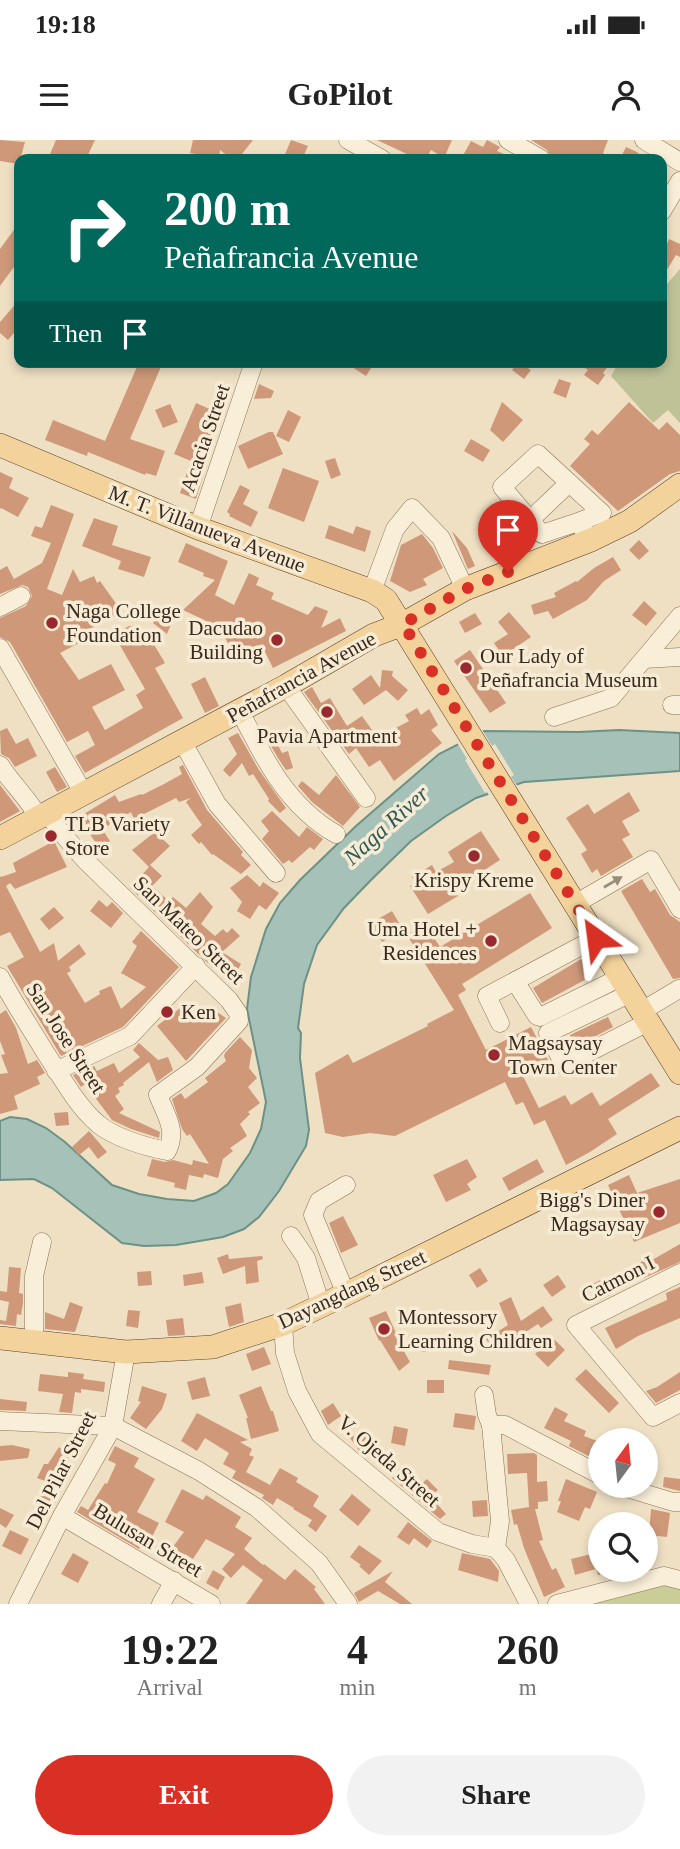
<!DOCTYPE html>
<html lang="en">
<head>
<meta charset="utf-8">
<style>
	body { margin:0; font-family:Georgia,serif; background:#f2f2f2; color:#222; height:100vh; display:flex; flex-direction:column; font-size:26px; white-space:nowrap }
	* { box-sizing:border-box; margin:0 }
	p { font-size:23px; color:#767676 }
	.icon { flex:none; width:38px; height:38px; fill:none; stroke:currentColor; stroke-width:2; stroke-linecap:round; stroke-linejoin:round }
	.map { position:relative; height:1464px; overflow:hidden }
	.details { display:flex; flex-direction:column; background:#fff; flex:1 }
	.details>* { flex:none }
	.hud { position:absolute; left:14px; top:14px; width:653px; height:214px; border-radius:14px; box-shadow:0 4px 10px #0003; background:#00695c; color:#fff; overflow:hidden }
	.needle { width:46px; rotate:15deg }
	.controls { position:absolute; left:588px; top:1288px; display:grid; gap:14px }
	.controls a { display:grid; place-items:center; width:70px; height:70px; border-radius:50%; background:#fff; box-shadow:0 4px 10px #0003; font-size:35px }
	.pin { position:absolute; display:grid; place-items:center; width:60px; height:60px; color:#fff; margin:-72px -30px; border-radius:50% 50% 50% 0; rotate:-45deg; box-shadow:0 0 7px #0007 }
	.pin .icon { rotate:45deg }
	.me { position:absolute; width:77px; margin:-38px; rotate:329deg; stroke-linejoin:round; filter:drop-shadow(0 0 5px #0008) }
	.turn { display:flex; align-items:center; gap:24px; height:147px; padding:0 35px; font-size:32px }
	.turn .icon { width:91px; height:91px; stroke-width:2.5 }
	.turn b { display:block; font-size:49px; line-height:60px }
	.then { display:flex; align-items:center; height:66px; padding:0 35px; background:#0003; gap:14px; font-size:26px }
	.eta { display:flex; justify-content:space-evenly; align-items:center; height:119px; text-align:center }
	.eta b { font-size:42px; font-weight:800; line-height:49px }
	.button { display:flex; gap:14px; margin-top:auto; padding:14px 35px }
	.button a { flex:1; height:80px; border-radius:42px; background:#d93025; color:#fff; font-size:28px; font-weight:800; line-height:80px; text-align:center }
	.button a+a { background:#f2f2f2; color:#222 }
	.status { display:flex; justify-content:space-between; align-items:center; height:49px; padding:0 35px; background:#fff; direction:ltr }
	.status svg { height:19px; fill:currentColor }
	header { display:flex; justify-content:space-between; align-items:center; height:91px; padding:0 35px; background:#fff; font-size:32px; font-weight:800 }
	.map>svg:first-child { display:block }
	.green { fill:#cacd97 }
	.cemetery { fill:#bfc297 }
	.water { fill:#a6c2b8; stroke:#6c9186; stroke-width:2 }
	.pier { fill:#efe0c4 }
	.building { fill:#ce9879 }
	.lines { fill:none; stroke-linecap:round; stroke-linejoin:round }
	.minor-casing { stroke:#8a715a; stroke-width:19 }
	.major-casing { stroke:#58402e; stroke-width:24 }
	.minor { stroke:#f9eed7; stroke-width:18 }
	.major { stroke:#f3d39b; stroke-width:23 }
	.oneway { fill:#9a8c7a }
	.route { stroke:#d93025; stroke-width:12; stroke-dasharray:0 21.6 }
	.poi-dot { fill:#9a292f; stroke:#f6ebd4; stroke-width:2.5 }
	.labels { text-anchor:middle; stroke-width:7; stroke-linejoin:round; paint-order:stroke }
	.street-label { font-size:21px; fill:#3a2a1e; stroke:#f6ebd4 }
	.poi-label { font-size:21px; fill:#3a2a1e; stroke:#f6ebd4; text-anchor:start }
	.water-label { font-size:23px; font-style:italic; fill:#2d5a55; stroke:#f6ebd4 }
</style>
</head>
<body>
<div class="status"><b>19:18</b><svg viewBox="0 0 49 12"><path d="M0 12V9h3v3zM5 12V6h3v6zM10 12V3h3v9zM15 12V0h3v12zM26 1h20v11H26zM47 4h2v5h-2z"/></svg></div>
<header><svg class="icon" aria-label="menu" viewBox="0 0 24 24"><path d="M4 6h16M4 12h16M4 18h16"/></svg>GoPilot<svg class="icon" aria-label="person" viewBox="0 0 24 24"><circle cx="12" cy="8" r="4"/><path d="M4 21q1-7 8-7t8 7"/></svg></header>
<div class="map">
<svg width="680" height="1464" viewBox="0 0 680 1464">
	<rect width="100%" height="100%" fill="#efe0c4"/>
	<!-- green -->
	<polygon class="green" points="680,1442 680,1464 558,1464"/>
	<!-- cemetery -->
	<polygon class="cemetery" points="680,129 680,283 668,270 653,283 611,236 619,222 662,222 662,150"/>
	<!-- water -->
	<polygon class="water" points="619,590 680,593 680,631 524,642 476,658 446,676 411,701 371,740 344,768 317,805 304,844 298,888 301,893 300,918 309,990 306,1006 279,1051 259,1077 244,1089 223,1097 176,1105 144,1106 122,1103 52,1048 34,1039 0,1040 0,981 10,977 27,979 46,988 65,1002 112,1045 139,1054 167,1059 194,1061 216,1053 228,1044 250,1013 261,989 266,962 247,869 251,837 266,789 280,763 300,740 356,686 439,614 484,591 579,592"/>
	<!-- pier -->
	<polygon class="pier" points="481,588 492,606 495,604 514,635 511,637 518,647 490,657 487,652 485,653 465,620 467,619 456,601"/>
	<!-- building -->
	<g class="building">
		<polygon points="0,0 25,2 19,24 0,21"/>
		<polygon points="56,0 95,0 86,19 48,19"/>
		<polygon points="193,0 253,0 238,19 232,19 220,10 219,18 190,13"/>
		<polygon points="291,0 308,6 302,19 283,19"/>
		<polygon points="377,0 452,0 444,18 431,10 426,19 413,19 408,17 409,15"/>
		<polygon points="487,0 500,7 497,11 515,19 461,19 471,1 483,7"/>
		<polygon points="531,0 608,0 603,13 613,19 552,19 547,10"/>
		<polygon points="626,7 637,12 645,19 620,19"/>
		<polygon points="19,83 19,120 0,146 0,109"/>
		<polygon points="669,99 680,104 680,117 676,115 662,138 662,116"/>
		<polygon points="19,160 19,187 8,200 0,193 0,182"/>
		<polygon points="139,222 163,222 130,299 165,311 156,336 146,333 145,335 88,312 87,316 45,300 53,280 105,301"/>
		<polygon points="344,222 375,222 366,236"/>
		<polygon points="518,222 531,230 524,239 512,230"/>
		<polygon points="577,222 611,222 603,233 605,235 598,245 584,235 588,230"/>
		<polygon points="559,239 571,243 566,258 553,253"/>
		<polygon points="259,244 274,251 271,258 254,259"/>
		<polygon points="502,262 523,280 503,302 490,290"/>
		<polygon points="629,262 659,290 667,282 680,295 680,331 670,334 618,371 570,326 590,304 584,299 592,290 598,295"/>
		<polygon points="196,263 221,274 197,331 204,333 196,359 180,353 191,321 174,314"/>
		<polygon points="170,264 178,282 163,288 155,270"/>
		<polygon points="288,270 301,277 289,302 276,296"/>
		<polygon points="269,292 273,292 283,314 248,329 238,306"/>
		<polygon points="471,299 490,310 483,322 464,311"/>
		<polygon points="335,318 341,335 331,339 325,321"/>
		<polygon points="283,328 319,341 304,382 268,368"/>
		<polygon points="0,332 13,338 9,348 29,358 18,377 1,368 0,369"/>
		<polygon points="240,345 250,350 243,364 258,372 251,387 229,376 230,374 227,372"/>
		<polygon points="51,365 74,374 47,449 62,455 73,429 80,442 94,436 97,443 100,441 122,472 76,496 79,503 60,513 79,540 111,524 125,550 92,567 105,590 143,568 136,555 145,549 114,495 129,486 132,486 147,506 153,503 165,523 155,528 183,578 85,633 75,616 95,605 88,591 67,602 10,502 0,497 0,478 26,466 32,456 28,447 22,445 0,454 0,430 7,426 14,439 42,423 51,403 31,396 35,386 42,388"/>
		<polygon points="94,378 118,386 112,405 151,417 144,437 118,429 121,421 82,406"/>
		<polygon points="329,385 353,394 356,386 371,391 365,412 325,398"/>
		<polygon points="452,391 467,408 475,426 468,429"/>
		<polygon points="422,394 433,408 443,428 423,439 427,445 410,452 390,441 401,405"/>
		<polygon points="639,400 649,411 639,420 629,410"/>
		<polygon points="186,403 228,421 215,455 234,465 249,433 259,438 256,445 274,453 271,459 308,475 315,466 328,471 321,488 340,478 346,491 273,528 264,510 239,523 219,487 183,470 215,440 203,436 204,433 178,422"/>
		<polygon points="613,417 621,430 604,441 587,460 553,479 548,471 534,475 531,465 556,457 554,453 576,441 577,442 594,428"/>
		<polygon points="644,461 657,473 646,486 632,475"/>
		<polygon points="509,472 531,497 503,516 494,503 508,494 498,482"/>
		<polygon points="161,473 172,482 167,494 153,483"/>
		<polygon points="475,473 482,484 465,493 459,482"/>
		<polygon points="470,510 506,563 490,573 454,521"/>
		<polygon points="382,530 393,531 392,536 408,550 398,561 386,550 364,565 352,549 371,535 380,548"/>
		<polygon points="600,531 610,541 604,548 595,551 588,544"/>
		<polygon points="205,537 219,566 205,573 191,544"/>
		<polygon points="312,547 321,563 330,558 347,586 362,576 372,590 362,601 374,594 377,598 409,581 405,575 417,568 421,575 429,569 438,585 431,590 442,603 394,641 380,620 369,627 356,608 349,614 304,552"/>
		<polygon points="7,588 16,604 28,598 37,616 15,627 9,618 1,614 0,591"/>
		<polygon points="270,590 282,613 288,611 293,628 286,630 278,618 264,594"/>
		<polygon points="238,593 259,630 286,668 280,673 268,661 269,659 253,634 249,636 242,623 230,637 223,630 237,614 228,598"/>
		<polygon points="183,625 207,670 243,712 241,715 251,725 241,734 213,714 212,715 201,702 199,704 191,695 202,685 186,662 191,658 179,662 176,658 134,679 131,672 102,689 110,701 99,708 79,677 115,655 119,662 141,654 142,655 164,644 182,634 179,627"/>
		<polygon points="55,627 67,647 57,652 46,632"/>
		<polygon points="336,635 360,667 343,686 312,662 298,646 302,641 319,655"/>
		<polygon points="0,645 20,671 0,682"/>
		<polygon points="629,652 640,671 622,681 630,695 622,699 633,717 601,736 597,729 592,733 581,714 587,710 566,678 588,664 594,674"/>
		<polygon points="272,671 299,697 307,687 323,699 314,710 310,707 292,723 289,720 283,724 262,699 269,691 261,681"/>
		<polygon points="481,691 500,720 455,749 458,756 428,774 410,746 415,743 412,737 432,725 436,732 454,722 448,712"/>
		<polygon points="155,692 170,706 150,725 162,736 152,746 169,761 173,757 186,768 200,752 213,767 201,784 215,796 223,789 227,793 232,788 240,796 222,812 241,824 235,835 216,824 213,828 130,748 149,727 132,710"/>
		<polygon points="54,701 67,727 15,749 10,743 6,746 40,812 54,803 58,821 79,804 86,814 69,827 71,831 67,833 85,863 100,854 99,851 111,846 121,869 146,847 121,833 137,806 132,802 141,791 179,827 123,887 61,916 7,826 24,817 10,792 0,796 0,736 1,737 16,732 13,723"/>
		<polygon points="247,735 260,747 263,742 279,753 266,770 259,765 250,779 237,771 242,762 230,748"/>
		<polygon points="642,739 650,752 655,749 670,775 680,782 680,838 673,839 621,751"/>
		<polygon points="530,753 552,788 462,844 466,850 458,855 486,910 531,887 548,920 522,934 539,968 565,955 571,965 592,952 600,966 651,933 660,946 608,979 617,994 590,1012 566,1025 545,980 534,985 523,962 516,965 505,942 395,996 370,993 343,997 325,993 315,933 348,914 353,923 428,886 427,884 454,870 407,795 425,784 440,807"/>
		<polygon points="99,760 107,767 112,762 123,773 111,788 90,771"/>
		<polygon points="54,767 64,778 49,790 40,779"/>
		<polygon points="392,771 403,790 382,802 371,783"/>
		<polygon points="581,819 592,836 542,863 533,848"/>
		<polygon points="188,862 201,881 211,868 226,878 186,921 157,886"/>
		<polygon points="6,870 16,888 28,924 37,920 45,933 37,937 40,944 14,956 18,969 0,974 0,934 8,933 1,915 5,914 0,901 0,874"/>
		<polygon points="608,877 613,887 575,907 570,895"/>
		<polygon points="240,897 252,910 249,928 257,938 248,947 260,963 248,972 250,974 240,984 247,996 230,1008 233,1011 223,1019 218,1038 204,1034 203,1038 189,1035 186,1050 174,1047 175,1043 147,1036 152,1019 165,1022 173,1020 192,1025 193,1020 209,1024 190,994 187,996 182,989 172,959 181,953 185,959 208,942 205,938 226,921 224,916 225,913"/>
		<polygon points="139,903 158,920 168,917 173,930 157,942 149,922 123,943 124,945 118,948 120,952 115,956 124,969 119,973 160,992 159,998 131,989 112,980 85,944 81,947 73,935 94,926 97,931 114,923 119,933 140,917 133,910"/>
		<polygon points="68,972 69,985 56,986 54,973"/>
		<polygon points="89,991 107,1012 98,1019 89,1007 79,1015 72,1007"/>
		<polygon points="467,1019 477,1037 467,1044 471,1050 446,1062 433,1035"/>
		<polygon points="537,1019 544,1032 509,1051 502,1038"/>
		<polygon points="629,1035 637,1053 680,1039 680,1083 634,1102 608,1045"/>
		<polygon points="343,1076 358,1105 341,1113 329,1083"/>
		<polygon points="680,1104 680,1122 644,1138 637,1124 650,1117 652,1120"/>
		<polygon points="228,1114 229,1119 262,1116 263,1119 257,1121 259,1142 246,1144 245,1126 223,1134 217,1118"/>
		<polygon points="9,1127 21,1128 19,1153 23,1154 23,1163 21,1175 17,1174 16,1186 0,1184 0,1180 6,1181 9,1162 0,1160 0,1151 7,1152"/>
		<polygon points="480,1128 488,1141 477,1148 469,1135"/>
		<polygon points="151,1131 152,1145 138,1146 137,1132"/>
		<polygon points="202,1132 204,1143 184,1146 183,1135"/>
		<polygon points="558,1135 566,1147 552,1157 543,1145"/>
		<polygon points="605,1138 612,1154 600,1160 592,1144"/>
		<polygon points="680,1147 680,1178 638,1196 616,1209 605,1188 667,1160 666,1153"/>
		<polygon points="511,1157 521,1181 543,1166 553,1180 541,1188 538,1184 495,1212 486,1199 508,1185 499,1163"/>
		<polygon points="70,1162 83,1167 75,1192 45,1189 45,1172 64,1179"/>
		<polygon points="241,1163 244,1182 229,1187 225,1167"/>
		<polygon points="128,1170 140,1171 138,1188 126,1186"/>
		<polygon points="386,1171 396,1193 394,1194 410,1222 399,1231 380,1200 379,1201 369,1178"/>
		<polygon points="183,1178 185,1195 168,1196 166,1180"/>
		<polygon points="552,1197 565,1210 548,1227 535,1214"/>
		<polygon points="435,1198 436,1210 422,1212 420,1200"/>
		<polygon points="264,1207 271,1224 252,1231 246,1214"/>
		<polygon points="449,1220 491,1225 489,1235 448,1229"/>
		<polygon points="586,1229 619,1263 609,1273 575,1239"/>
		<polygon points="68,1232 84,1234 83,1239 105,1242 104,1252 81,1249 81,1253 75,1252 72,1273 59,1272 63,1254 38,1251 40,1234 68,1237"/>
		<polygon points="680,1232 680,1250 656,1263 646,1251 657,1247"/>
		<polygon points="205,1237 210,1256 192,1260 187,1242"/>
		<rect x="427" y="1240" width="17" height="13"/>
		<polygon points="142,1246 167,1254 162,1269 146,1289 130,1278 141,1262 138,1261"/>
		<polygon points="261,1246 271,1271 273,1271 279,1291 251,1299 246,1278 248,1278 239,1255"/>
		<polygon points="0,1259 27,1262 26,1271 0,1270"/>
		<polygon points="333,1263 341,1276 328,1285 321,1271"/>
		<polygon points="555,1267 568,1274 564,1281 586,1291 584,1296 600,1302 597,1308 600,1309 600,1322 569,1306 571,1301 544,1288"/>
		<polygon points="197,1273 248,1300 240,1302 252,1309 249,1315 254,1317 246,1332 270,1345 280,1328 298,1338 296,1342 319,1356 313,1366 327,1376 316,1392 308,1386 312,1380 293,1369 294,1368 277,1358 273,1365 262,1358 264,1355 232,1338 236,1331 223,1324 229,1313 205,1298 197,1311 181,1301"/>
		<polygon points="455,1273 476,1276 474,1290 453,1287"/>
		<polygon points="394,1286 408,1289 405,1306 391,1303"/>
		<polygon points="365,1289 374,1304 360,1312 350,1298"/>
		<polygon points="12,1305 30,1309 28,1318 0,1321 0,1306"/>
		<polygon points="115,1306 139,1318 134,1327 155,1339 137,1372 159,1383 151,1399 147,1396 139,1409 77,1372 81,1366 88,1370 105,1343 107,1344 116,1324 108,1320"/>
		<polygon points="59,1307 71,1315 60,1330 70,1334 52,1369 38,1363 48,1342 37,1338 44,1324 48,1324"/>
		<polygon points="534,1313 537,1315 537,1342 547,1341 548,1361 538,1362 538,1369 535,1369 543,1400 539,1401 552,1430 556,1428 565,1447 544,1457 524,1408 517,1384 514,1385 511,1370 529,1367 527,1333 508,1334 507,1314"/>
		<polygon points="401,1328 420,1345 427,1339 438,1350 430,1356 446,1374 440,1379 392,1338"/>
		<polygon points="664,1337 680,1339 680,1351 663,1347"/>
		<polygon points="566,1339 597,1352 590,1369 585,1367 579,1381 557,1372 561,1361 558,1361"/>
		<polygon points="182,1349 203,1360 206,1355 241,1377 235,1387 252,1398 244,1409 263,1425 264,1424 285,1440 295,1429 316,1447 314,1449 325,1464 246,1464 263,1440 243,1425 231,1438 222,1429 235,1414 206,1399 193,1419 185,1414 176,1428 166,1421 171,1414 169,1412 184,1392 165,1382"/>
		<polygon points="352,1354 371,1370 358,1386 339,1370"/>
		<polygon points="487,1360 488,1376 473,1377 472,1361"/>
		<polygon points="0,1368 14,1375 6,1388 0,1384"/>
		<polygon points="651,1369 670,1373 667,1397 649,1395"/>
		<polygon points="408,1382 432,1401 427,1408 414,1398 409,1405 397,1397"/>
		<polygon points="10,1390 29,1399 21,1415 2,1406"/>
		<polygon points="359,1405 382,1421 369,1435 359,1426 361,1425 350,1417"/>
		<polygon points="600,1406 600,1435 598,1435 596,1429 575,1435 571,1419 591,1414 590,1409"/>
		<polygon points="73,1413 89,1422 78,1443 61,1434"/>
		<polygon points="462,1413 490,1419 499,1431 498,1442 458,1430"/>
		<polygon points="213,1430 225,1437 218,1450 206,1443"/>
		<polygon points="393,1431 385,1442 412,1464 400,1464 378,1451 359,1462 354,1453"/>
	</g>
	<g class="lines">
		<defs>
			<g id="minor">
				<polyline points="348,0 382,19"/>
				<polyline points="508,0 541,19"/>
				<polyline points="644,0 680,22"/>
				<polyline points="662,71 680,41"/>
				<polyline points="530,380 569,343"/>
				<polyline points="578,382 602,373 538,314 502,347 542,394 578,382 591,400"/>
				<polyline points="198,388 254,222"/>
				<polyline points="372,451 395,389 412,368 441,398 465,449"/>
				<polyline points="0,467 21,456"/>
				<polyline points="0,508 84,654"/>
				<polyline points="644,519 680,517"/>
				<polyline points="286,546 366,658"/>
				<polyline points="672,565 680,565"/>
				<path d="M240,571C264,619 288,667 336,694"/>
				<polyline points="554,577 611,558 680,476"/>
				<polyline points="182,601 217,664 276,733"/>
				<path d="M0,625C12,644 28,658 39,678"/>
				<polyline points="575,764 651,720 680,769"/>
				<path d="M0,837C14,863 30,887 45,912C61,936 81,974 105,989C123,1000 147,1007 167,1011C178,990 165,974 158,955L197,927L239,881L238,873L229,860L86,721L60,691L48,673"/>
				<polyline points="515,841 537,876 540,877 621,837"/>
				<polyline points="631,853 548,893 564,925 648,882"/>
				<polyline points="642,871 679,849"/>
				<polyline points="500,883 487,856 596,798"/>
				<polyline points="56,931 130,896 196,826"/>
				<polyline points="291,1096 306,1118 318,1156 323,1165"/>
				<polyline points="680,1133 576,1185 653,1277 680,1263"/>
				<polyline points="346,1154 313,1075 319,1061 346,1045"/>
				<polyline points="283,1184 285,1213 297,1251 320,1294 438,1392 472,1404 496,1408"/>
				<polyline points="34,1202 34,1136 42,1102"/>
				<polyline points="484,1255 487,1275 491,1285"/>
				<polyline points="0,1281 113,1286 199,1331 257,1368 319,1423 348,1464"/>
				<polyline points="620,1346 673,1362 680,1362"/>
				<polyline points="62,1376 211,1464"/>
				<polyline points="18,1464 62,1376 113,1286 126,1212"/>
				<polyline points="161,1464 174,1441"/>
				<polyline points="529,1464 506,1420 496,1408 500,1381 491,1285 505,1285 600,1335"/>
				<polyline points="557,1464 664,1436 680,1440"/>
			</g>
			<g id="major">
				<polyline points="0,305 198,388 372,451 386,460 680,933"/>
				<polyline points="0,698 286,546 374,495 403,484 465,449 591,400 630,381 680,345"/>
				<polyline points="0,1198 126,1212 213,1207 283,1184 346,1154 680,988"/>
			</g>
		</defs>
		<!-- minor casing -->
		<use href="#minor" class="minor-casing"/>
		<!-- major casing -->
		<use href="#major" class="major-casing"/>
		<!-- minor -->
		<use href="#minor" class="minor"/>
		<!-- major -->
		<use href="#major" class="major"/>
	</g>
	<!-- one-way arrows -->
	<defs><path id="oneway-solid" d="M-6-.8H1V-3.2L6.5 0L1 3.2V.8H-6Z" transform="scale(1.75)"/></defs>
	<use class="oneway" href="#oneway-solid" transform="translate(613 742) rotate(-30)"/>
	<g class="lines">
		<!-- route -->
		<polyline class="route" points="508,432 465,449 403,484 596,798"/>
	</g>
	<!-- markers -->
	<g class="poi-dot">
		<circle cx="52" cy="483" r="7"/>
		<circle cx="277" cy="500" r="7"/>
		<circle cx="466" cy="528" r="7"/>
		<circle cx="327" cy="572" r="7"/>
		<circle cx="51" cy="696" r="7"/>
		<circle cx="474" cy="716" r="7"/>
		<circle cx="491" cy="801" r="7"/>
		<circle cx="167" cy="872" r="7"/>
		<circle cx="494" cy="915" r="7"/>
		<circle cx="659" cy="1072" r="7"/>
		<circle cx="384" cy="1189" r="7"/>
	</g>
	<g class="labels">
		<!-- street labels -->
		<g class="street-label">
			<text transform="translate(205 298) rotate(-71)" y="7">Acacia Street</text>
			<text transform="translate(207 389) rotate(21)" y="7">M. T. Villanueva Avenue</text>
			<text transform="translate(301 537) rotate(-29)" y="7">Peñafrancia Avenue</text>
			<text transform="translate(189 790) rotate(44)" y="7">San Mateo Street</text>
			<text transform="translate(66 898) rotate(57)" y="7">San Jose Street</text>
			<text transform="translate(618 1139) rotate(-27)" y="7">Catmon I</text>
			<text transform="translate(352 1149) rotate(-25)" y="7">Dayangdang Street</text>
			<text transform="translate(389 1321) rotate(41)" y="7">V. Ojeda Street</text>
			<text transform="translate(61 1330) rotate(-63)" y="7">Del Pilar Street</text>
			<text transform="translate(148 1400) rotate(31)" y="7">Bulusan Street</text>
		</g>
		<!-- poi labels -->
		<g class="poi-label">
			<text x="66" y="478">Naga College<tspan x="66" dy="24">Foundation</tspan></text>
			<text x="263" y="495" text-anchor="end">Dacudao<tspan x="263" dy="24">Building</tspan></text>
			<text x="480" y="523">Our Lady of<tspan x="480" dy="24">Peñafrancia Museum</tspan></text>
			<text x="327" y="603" text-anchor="middle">Pavia Apartment</text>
			<text x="65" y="691">TLB Variety<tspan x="65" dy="24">Store</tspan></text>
			<text x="474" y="747" text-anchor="middle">Krispy Kreme</text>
			<text x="477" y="796" text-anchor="end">Uma Hotel +<tspan x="477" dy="24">Residences</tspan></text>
			<text x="181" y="879">Ken</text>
			<text x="508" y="910">Magsaysay<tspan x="508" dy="24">Town Center</tspan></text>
			<text x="645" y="1067" text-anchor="end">Bigg's Diner<tspan x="645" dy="24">Magsaysay</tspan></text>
			<text x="398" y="1184">Montessory<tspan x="398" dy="24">Learning Children</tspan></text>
		</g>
		<!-- water labels -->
		<g class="water-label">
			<text transform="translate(386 685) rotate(-42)" y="8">Naga River</text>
		</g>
	</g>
</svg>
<div class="controls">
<a><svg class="needle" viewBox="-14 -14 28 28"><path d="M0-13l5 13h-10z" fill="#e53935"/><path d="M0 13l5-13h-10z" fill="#767676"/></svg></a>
<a><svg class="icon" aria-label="search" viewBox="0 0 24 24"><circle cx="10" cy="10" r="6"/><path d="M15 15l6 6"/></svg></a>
</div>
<div class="pin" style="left:508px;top:432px;background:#d93025"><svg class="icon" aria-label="arrive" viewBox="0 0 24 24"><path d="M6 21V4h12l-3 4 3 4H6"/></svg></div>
<svg class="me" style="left:596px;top:798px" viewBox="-20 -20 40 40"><path d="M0-17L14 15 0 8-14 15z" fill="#d93025" stroke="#fff" stroke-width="4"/></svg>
<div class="hud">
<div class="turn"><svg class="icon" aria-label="right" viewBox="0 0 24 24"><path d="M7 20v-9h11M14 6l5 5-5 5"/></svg><div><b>200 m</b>Peñafrancia Avenue</div></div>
<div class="then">Then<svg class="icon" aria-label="arrive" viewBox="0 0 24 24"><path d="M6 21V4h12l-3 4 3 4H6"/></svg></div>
</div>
</div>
<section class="details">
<div class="eta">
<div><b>19:22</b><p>Arrival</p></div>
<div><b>4</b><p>min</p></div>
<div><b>260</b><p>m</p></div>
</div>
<div class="button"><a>Exit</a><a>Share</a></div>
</section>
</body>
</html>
